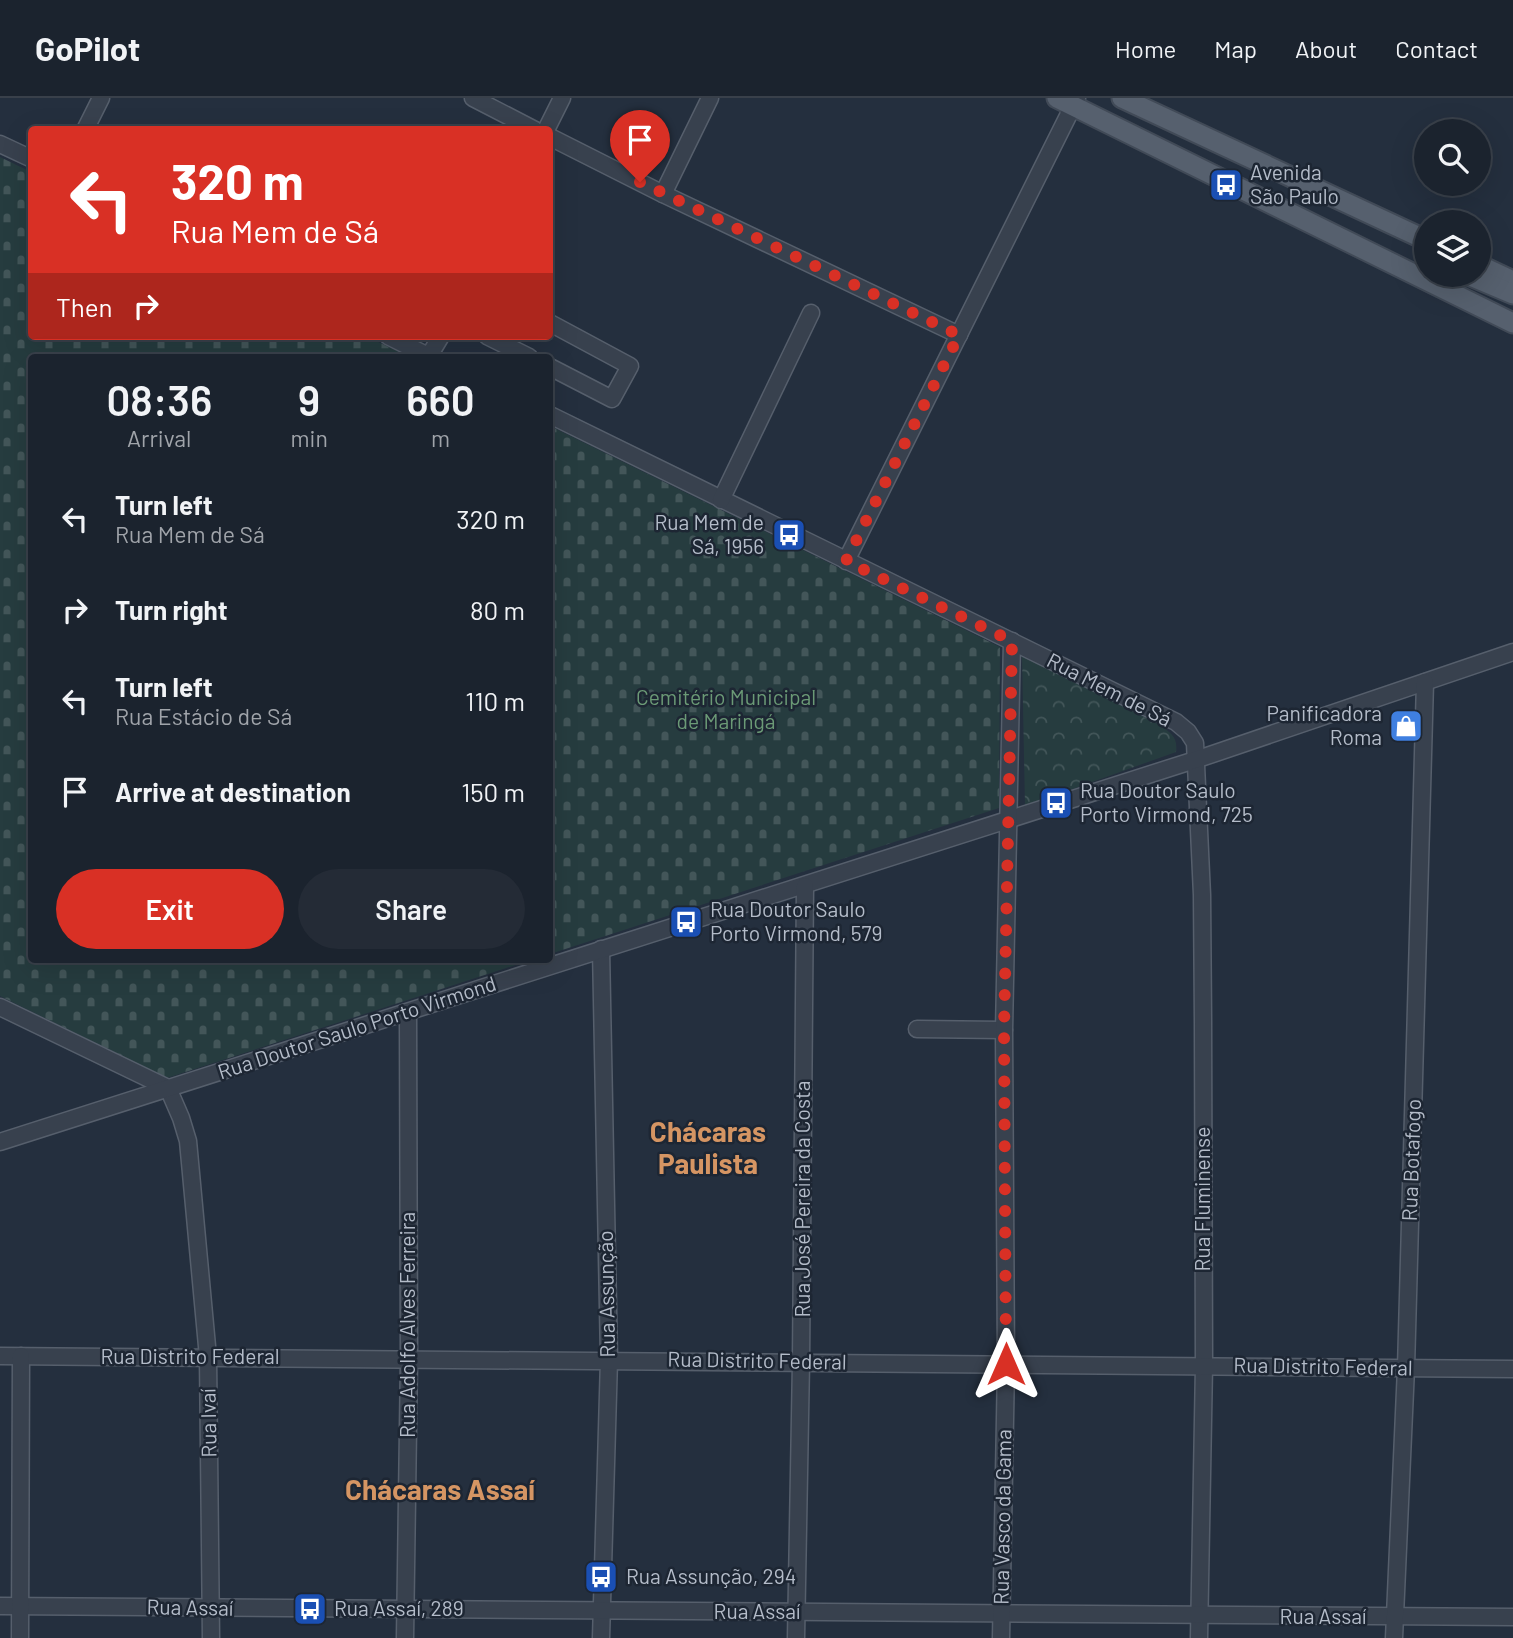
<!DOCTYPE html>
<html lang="en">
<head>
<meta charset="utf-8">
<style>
	body { margin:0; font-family:Barlow,sans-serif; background:#242b36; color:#f1f3f6; height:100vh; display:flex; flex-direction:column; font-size:26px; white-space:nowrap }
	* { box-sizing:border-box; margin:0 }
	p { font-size:23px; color:#a0a4aa }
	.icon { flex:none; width:38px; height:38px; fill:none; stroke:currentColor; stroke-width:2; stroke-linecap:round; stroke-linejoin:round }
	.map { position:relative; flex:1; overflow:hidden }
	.side { position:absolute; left:28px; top:256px; width:525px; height:609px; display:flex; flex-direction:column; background:#1b232e; border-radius:7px; box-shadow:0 7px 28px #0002,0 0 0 2px #39404a }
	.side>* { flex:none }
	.banner { position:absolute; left:28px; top:28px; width:525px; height:214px; border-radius:7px; box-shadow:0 7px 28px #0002,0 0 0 2px #39404a; background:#d93025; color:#fff; overflow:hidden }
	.buttons { position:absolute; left:1414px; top:21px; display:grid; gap:14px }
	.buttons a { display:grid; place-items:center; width:77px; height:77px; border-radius:50%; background:#1b232e; box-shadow:0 7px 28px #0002,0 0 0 2px #39404a; font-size:35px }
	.pin { position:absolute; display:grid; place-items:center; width:60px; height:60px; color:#fff; margin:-72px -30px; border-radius:50% 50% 50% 0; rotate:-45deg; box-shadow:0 0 7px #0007 }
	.pin .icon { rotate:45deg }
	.me { position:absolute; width:77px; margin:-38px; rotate:0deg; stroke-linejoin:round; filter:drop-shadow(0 0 5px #0008) }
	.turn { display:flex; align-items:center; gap:24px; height:147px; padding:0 28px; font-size:32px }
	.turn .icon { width:91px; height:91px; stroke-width:2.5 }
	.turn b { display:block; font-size:49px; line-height:60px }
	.then { display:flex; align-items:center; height:66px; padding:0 28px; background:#0003; gap:14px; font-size:26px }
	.eta { display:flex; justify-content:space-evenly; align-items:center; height:119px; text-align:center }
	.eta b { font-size:42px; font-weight:600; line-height:49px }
	.button { display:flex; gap:14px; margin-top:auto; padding:14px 28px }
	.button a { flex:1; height:80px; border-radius:42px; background:#d93025; color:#fff; font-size:28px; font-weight:600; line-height:80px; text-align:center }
	.button a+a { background:#242b36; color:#f1f3f6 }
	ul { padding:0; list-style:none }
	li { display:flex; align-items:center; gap:21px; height:91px; padding:0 28px }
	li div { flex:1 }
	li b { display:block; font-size:26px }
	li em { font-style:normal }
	header { display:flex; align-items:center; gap:42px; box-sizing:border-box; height:98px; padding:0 35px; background:#1b232e; border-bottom:2px solid #39404a }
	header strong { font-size:33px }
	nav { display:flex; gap:38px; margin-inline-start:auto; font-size:24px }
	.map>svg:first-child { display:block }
	.forest { fill:url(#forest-crowns) }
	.cemetery { fill:url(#cemetery-stones) }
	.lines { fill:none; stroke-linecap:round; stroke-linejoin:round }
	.minor-casing { stroke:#565f6c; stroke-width:19 }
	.major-casing { stroke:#414a57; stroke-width:23 }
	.minor { stroke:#38414e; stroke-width:16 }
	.major { stroke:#56606e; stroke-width:19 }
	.route { stroke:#d93025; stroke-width:12; stroke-dasharray:0 21.6 }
	.labels { text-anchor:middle; stroke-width:5; stroke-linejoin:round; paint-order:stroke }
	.poi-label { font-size:21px; fill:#b4bcc9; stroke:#1d2633; text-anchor:start }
	.street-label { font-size:21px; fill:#b4bcc9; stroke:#1d2633 }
	.park-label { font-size:21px; fill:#6b9a76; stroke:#1d2633 }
	.district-label { font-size:28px; font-weight:bold; fill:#d59563; stroke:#1d2633 }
</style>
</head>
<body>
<header>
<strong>GoPilot</strong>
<nav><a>Home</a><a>Map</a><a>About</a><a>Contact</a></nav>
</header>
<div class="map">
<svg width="1513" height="1540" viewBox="0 0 1513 1540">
	<defs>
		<pattern id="forest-crowns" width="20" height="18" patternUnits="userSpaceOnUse" patternTransform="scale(1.75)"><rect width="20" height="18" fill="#263c3f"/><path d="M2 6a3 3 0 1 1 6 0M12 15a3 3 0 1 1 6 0" fill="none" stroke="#435659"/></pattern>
		<pattern id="cemetery-stones" width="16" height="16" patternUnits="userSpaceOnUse" patternTransform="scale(1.75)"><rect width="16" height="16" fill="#263c3f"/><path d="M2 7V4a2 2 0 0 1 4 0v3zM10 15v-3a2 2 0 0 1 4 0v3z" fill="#435659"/></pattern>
	</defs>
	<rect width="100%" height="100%" fill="#242f3e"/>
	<!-- forest -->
	<path class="forest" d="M1022,558L1160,627C1171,635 1178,639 1176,654L1025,708Z"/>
	<!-- cemetery -->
	<g class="cemetery">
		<polygon points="0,59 31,74 32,238 366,238 409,259 32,259 32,861 534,861 167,980 0,898"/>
		<polygon points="550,328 1000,549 999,710 550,856"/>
	</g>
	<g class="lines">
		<defs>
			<g id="minor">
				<polyline points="473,0 535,32"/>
				<polyline points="85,32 101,0"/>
				<polyline points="546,32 562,0"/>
				<polyline points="550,39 663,96 959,237"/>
				<polyline points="0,46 32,61"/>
				<polyline points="663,96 710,0"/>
				<polyline points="550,225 630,268 612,301 550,269"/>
				<polyline points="388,238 430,259"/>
				<polyline points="487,238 529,259"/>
				<polyline points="429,258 441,238"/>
				<polyline points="550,317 1176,624 1188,634 1195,645 1202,797 1203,924 1204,1267 1199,1540"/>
				<polyline points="721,402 811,215"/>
				<polyline points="846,463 1077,0"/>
				<polyline points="601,851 609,1261 601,1540"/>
				<polyline points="0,909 168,990"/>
				<polyline points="917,931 1004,932"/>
				<polyline points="168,990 181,1020 188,1043 208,1259 211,1540"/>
				<polyline points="0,1044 1198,661 1513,554"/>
				<polyline points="0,1258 1513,1271"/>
				<polyline points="0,1508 1513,1519"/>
				<polyline points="20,1540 21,1258"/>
				<polyline points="405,1540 409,1261 408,914"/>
				<polyline points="796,1540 801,1264 805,788"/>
				<polyline points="1001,1540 1006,1266 1004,932 1012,543"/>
				<polyline points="1394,1540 1406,1270 1425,584"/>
			</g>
			<g id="major">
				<polyline points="1057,0 1513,225"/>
				<polyline points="1122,0 1426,142"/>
				<polyline points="1479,167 1513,183"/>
				<polyline points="1468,177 1513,196"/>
			</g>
		</defs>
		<!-- minor casing -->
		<use href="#minor" class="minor-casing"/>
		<!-- major casing -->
		<use href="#major" class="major-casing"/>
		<!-- minor -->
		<use href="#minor" class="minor"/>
		<!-- major -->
		<use href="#major" class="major"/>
	</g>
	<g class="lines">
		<!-- route -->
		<polyline class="route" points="640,84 959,237 846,463 1012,543 1004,932 1006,1266"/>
	</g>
	<!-- icons -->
	<defs>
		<symbol id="bus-square" viewBox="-11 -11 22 22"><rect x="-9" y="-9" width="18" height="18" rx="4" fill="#1a4fb4" stroke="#1d2633"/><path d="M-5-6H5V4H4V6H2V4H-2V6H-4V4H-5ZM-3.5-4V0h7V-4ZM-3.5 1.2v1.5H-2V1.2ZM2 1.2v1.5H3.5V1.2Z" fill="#fff"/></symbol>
		<symbol id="shop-square" viewBox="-11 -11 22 22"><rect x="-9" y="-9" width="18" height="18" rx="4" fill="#3f7fe0" stroke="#1d2633"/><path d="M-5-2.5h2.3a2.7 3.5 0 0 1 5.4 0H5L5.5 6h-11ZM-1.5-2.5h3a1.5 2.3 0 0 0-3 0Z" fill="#fff"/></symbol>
	</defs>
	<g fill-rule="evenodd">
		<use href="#bus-square" x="1207" y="68" width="38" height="38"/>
		<use href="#bus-square" x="770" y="418" width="38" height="38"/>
		<use href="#shop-square" x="1387" y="609" width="38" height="38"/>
		<use href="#bus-square" x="1037" y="686" width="38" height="38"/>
		<use href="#bus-square" x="667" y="805" width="38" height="38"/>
		<use href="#bus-square" x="582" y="1460" width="38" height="38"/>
		<use href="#bus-square" x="291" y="1492" width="38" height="38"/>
	</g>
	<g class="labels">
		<!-- poi labels -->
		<g class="poi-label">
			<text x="1250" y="82">Avenida<tspan x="1250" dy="24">São Paulo</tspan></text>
			<text x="764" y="432" text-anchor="end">Rua Mem de<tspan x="764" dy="24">Sá, 1956</tspan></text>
			<text x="1382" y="623" text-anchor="end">Panificadora<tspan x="1382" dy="24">Roma</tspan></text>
			<text x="1080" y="700">Rua Doutor Saulo<tspan x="1080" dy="24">Porto Virmond, 725</tspan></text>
			<text x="710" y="819">Rua Doutor Saulo<tspan x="710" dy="24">Porto Virmond, 579</tspan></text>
			<text x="626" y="1486">Rua Assunção, 294</text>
			<text x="334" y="1518">Rua Assaí, 289</text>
		</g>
		<!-- street labels -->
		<g class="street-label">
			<text transform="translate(1109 592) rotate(27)" y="7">Rua Mem de Sá</text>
			<text transform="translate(357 930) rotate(-18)" y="7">Rua Doutor Saulo Porto Virmond</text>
			<text transform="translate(1412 1062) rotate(-88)" y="7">Rua Botafogo</text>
			<text transform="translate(803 1101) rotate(-90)" y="7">Rua José Pereira da Costa</text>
			<text transform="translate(1203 1101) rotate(-90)" y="7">Rua Fluminense</text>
			<text transform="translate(607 1196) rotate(-91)" y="7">Rua Assunção</text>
			<text transform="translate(408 1227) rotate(-90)" y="7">Rua Adolfo Alves Ferreira</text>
			<text x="190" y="1266">Rua Distrito Federal</text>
			<text transform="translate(757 1263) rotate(1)" y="7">Rua Distrito Federal</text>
			<text transform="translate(1323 1269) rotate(1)" y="7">Rua Distrito Federal</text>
			<text transform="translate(209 1325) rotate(-91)" y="7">Rua Ivaí</text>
			<text transform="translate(1003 1419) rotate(-89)" y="7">Rua Vasco da Gama</text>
			<text transform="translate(190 1510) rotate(1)" y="7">Rua Assaí</text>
			<text x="757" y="1521">Rua Assaí</text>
			<text x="1323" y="1526">Rua Assaí</text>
		</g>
		<!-- park labels -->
		<g class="park-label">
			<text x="726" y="607">Cemitério Municipal<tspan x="726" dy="24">de Maringá</tspan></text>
		</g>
		<!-- district labels -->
		<g class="district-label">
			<text x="708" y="1044">Chácaras<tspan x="708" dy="32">Paulista</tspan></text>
			<text x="440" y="1402">Chácaras Assaí</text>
		</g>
	</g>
</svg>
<div class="buttons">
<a><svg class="icon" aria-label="search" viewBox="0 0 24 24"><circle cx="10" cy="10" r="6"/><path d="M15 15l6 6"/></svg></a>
<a><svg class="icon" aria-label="layers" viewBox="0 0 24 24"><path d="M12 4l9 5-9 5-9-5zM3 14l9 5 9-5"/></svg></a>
</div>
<div class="pin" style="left:640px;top:84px;background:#d93025"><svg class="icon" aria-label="arrive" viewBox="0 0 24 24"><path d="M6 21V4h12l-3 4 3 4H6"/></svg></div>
<svg class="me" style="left:1006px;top:1266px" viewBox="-20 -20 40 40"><path d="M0-17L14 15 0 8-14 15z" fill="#d93025" stroke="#fff" stroke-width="4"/></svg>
<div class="banner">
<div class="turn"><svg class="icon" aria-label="left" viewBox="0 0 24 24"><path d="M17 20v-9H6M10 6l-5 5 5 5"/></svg><div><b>320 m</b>Rua Mem de Sá</div></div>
<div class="then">Then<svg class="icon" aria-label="right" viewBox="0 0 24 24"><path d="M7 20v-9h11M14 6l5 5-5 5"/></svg></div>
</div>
<section class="side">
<div class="eta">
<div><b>08:36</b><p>Arrival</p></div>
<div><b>9</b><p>min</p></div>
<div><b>660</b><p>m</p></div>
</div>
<ul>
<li><svg class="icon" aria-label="left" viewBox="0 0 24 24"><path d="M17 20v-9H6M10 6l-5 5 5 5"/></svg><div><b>Turn left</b><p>Rua Mem de Sá</p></div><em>320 m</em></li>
<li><svg class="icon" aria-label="right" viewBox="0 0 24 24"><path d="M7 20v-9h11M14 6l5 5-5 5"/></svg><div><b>Turn right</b></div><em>80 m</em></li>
<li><svg class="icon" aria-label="left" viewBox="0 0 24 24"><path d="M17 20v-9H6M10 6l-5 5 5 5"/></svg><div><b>Turn left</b><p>Rua Estácio de Sá</p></div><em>110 m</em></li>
<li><svg class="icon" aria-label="arrive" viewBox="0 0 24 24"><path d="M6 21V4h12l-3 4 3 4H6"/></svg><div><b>Arrive at destination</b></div><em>150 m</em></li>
</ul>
<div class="button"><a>Exit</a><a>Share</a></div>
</section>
</div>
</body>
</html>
